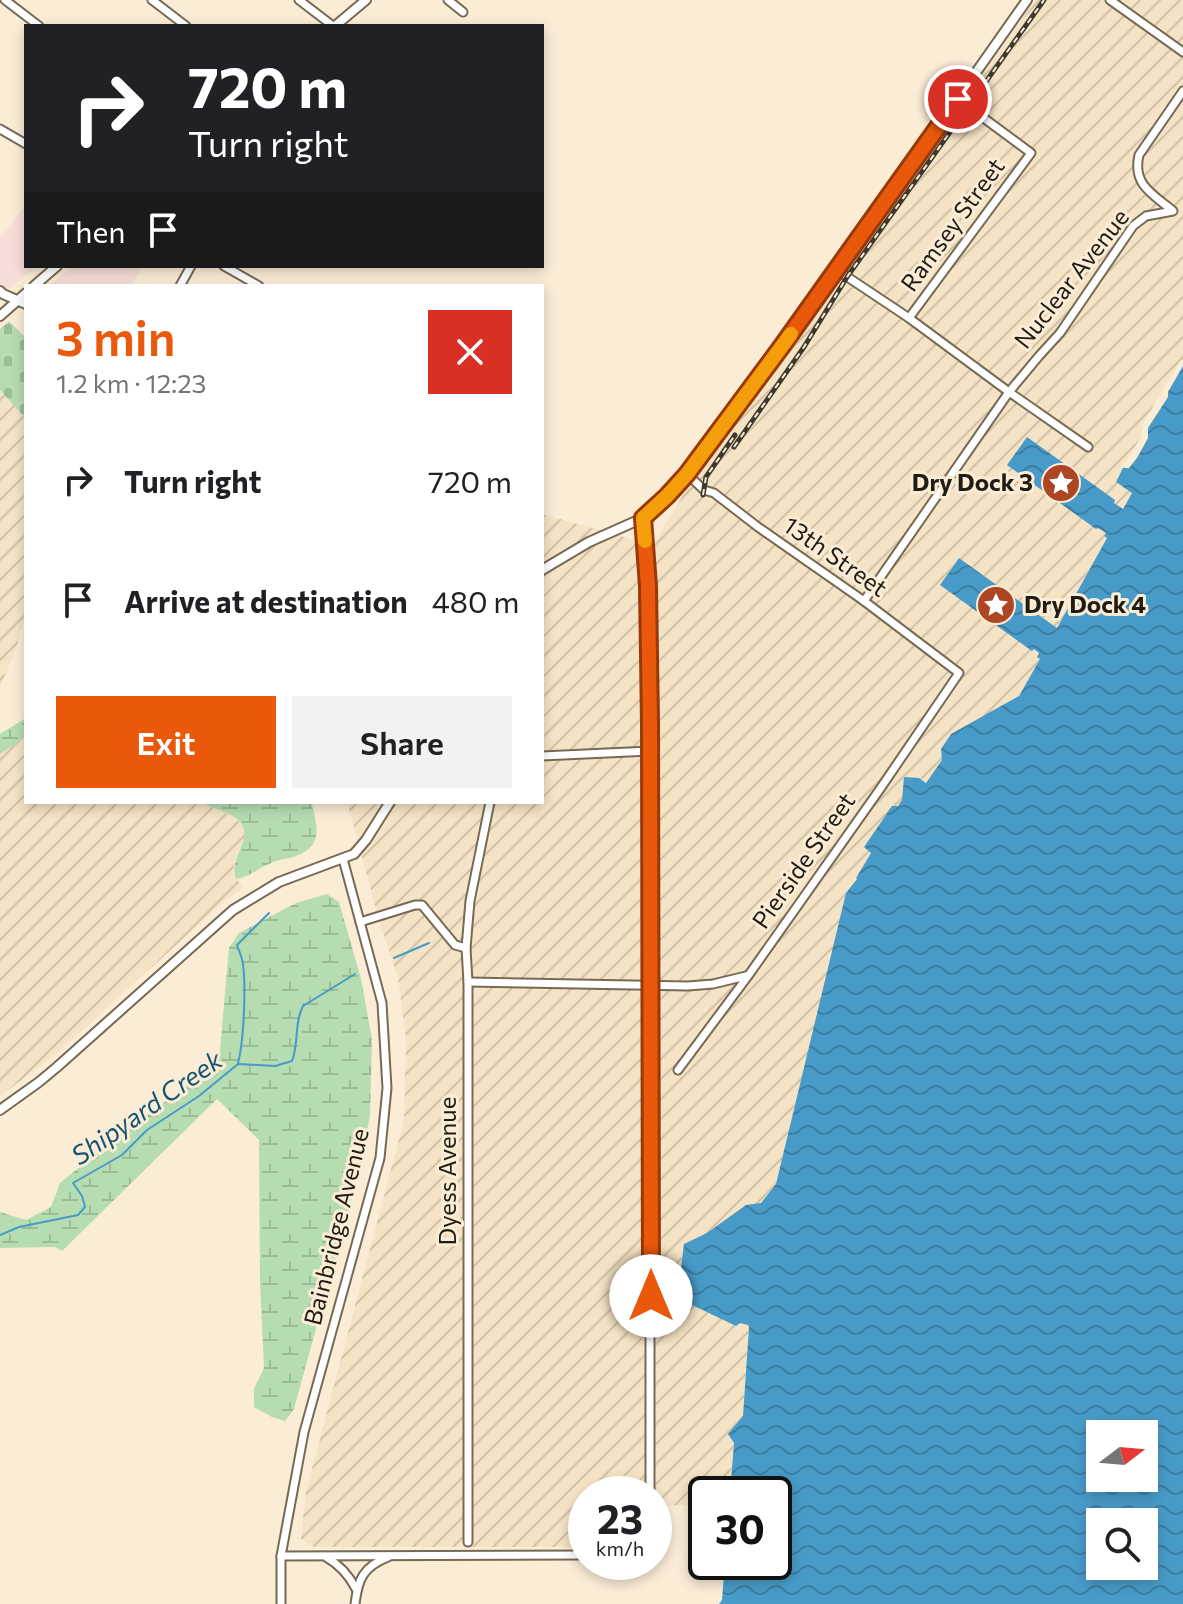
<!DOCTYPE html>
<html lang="en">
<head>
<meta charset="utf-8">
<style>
	body { margin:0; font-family:Commissioner,sans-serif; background:#f2f2f2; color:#202124; height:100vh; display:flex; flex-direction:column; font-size:30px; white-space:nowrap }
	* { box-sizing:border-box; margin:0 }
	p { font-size:26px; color:#757577 }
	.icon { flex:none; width:44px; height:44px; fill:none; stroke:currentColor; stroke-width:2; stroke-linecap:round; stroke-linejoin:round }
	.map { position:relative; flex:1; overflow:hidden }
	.drawer { position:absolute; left:24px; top:284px; width:520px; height:520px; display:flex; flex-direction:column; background:#fff; border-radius:0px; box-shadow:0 4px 12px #0003 }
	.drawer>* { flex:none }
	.hud { position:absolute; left:24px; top:24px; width:520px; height:244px; border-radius:0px; box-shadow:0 4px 12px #0003; background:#202124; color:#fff; overflow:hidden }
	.needle { width:52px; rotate:74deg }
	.buttons { position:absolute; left:1086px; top:1420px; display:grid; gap:16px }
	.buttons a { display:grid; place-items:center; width:72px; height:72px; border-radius:0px; background:#fff; box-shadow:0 4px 12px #0003; font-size:40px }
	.speed { position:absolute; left:568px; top:1476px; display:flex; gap:16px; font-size:40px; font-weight:700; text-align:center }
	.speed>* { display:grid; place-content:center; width:104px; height:104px; border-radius:50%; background:#fff; box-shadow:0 4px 12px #0003; line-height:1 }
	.speed small { font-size:20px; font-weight:400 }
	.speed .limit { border:4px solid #111; border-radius:12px; background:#fff; color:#111 }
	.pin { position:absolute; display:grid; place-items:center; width:68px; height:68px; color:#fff; margin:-34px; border:4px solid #fff; border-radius:50%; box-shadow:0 2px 8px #0007 }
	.me { position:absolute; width:88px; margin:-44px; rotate:0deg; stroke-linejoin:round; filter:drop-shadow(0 0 6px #0008) }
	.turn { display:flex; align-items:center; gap:28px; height:168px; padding:0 32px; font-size:36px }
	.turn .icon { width:104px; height:104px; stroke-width:2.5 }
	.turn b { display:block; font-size:56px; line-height:68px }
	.then { display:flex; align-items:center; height:76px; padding:0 32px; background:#0003; gap:16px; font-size:30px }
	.round { display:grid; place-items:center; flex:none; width:84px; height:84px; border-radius:0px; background:#f2f2f2 }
	.headline { display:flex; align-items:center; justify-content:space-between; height:136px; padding:0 32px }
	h1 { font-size:48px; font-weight:600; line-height:60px; color:#ea580c }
	.action { display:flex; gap:16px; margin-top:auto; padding:16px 32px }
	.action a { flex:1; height:92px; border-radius:0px; background:#ea580c; color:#fff; font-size:32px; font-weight:600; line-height:92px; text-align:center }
	.action a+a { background:#f2f2f2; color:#202124 }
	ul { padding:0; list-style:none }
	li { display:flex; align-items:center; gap:24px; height:120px; padding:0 32px }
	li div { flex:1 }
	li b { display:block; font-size:30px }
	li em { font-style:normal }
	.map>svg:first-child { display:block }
	.commercial { fill:#f7ddd7 }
	.industrial { fill:url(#industrial-furrows) }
	.wetland { fill:url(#wetland-marsh) }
	.cemetery { fill:url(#cemetery-stones) }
	.water { fill:url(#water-waves); fill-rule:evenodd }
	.pier { fill:#faecd5 }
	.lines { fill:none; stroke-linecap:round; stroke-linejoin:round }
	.stream { stroke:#489bc8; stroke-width:2 }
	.minor-casing { stroke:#766a55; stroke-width:11 }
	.tertiary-casing { stroke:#766a55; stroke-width:12 }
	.minor { stroke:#fff; stroke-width:7 }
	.tertiary { stroke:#fff; stroke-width:8 }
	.rail-casing { stroke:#3e382e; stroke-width:5 }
	.rail { stroke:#faecd5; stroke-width:2; stroke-dasharray:6; stroke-linecap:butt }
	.route-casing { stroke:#983908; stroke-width:20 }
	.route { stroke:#ea580c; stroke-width:14 }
	.slow { stroke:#f59e0b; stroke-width:14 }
	.labels { text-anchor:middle; stroke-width:6; stroke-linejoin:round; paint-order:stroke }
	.street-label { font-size:24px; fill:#201b13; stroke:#faecd5 }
	.poi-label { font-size:24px; font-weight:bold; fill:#201b13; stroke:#faecd5; text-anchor:end }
	.water-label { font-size:26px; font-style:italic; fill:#145473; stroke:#faecd5 }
</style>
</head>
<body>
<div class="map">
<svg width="1183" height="1604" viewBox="0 0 1183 1604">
	<defs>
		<pattern id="industrial-furrows" width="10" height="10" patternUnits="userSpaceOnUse" patternTransform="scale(2)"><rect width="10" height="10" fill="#f4e3c4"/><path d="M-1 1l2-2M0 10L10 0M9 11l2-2" fill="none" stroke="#d1c2a8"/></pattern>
		<pattern id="wetland-marsh" width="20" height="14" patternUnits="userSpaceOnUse" patternTransform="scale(2)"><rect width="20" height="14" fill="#b6dcb2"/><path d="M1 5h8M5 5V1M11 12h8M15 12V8" fill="none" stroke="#9cbc98"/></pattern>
		<pattern id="cemetery-stones" width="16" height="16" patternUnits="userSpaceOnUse" patternTransform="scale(2)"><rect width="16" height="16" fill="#b6dcb2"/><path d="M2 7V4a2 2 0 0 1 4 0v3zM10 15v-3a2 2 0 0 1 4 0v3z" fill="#9cbc98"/></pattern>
		<pattern id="water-waves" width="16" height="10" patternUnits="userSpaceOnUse" patternTransform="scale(2)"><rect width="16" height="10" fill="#489bc8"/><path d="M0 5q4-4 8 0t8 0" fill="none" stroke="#3c7ea1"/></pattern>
	</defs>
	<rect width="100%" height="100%" fill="#faecd5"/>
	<!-- commercial -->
	<g class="commercial">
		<polygon points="26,205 26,266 37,266 0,297 0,237 13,224 12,222"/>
		<polygon points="73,266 142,266 132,286 49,286"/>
	</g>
	<!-- industrial -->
	<g class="industrial">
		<polygon points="1036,0 1183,0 1183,364 1145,438 1116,481 1132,493 1104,536 1107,538 1057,628 959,558 940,585 1039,653 1040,659 1019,696 952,734 941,749 943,760 926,783 919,778 904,778 902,800 847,893 1154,1244 813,1032 776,1184 761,1203 740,1323 748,1325 749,1327 743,1417 730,1437 734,1443 730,1493 711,1492 706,1494 706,1506 656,1505 656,1547 654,1546 654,1494 586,1494 586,1547 314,1547 301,1539 306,1492 404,1120 406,1038 398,978 379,920 347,802 542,802 542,514 653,545 689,485"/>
		<polygon points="0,390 26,419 26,613 17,646 0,687"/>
		<polygon points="26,737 26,802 200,802 233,816 243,825 245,838 234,865 233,874 243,888 228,898 55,1055 0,1096 0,754"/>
	</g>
	<!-- wetland -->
	<g class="wetland">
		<polygon points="26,718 26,737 0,754 0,734"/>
		<path d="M200,802H311C319,831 323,848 290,858C284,859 277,860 271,863C259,868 249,877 236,879C226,856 263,833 231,815C221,810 210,807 200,802Z"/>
		<polygon points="327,894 339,902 361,979 372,1039 370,1116 352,1197 294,1409 285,1421 272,1417 254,1407 254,1389 264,1368 260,1282 259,1140 217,1099 62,1251 55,1247 0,1248 0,1212 26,1220 51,1207 60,1183 99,1151 219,1061 229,948 239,933 296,903"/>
	</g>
	<!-- cemetery -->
	<polygon class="cemetery" points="9,321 26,338 26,419 0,390 0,329"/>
	<!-- water -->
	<path class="water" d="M1183,364V1604H719L722,1600L725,1562H774V1494H730L734,1443L728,1434L743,1416L749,1327L748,1325L740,1323L736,1326L690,1304L681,1268L684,1244L707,1233L746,1205L761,1203L776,1184L846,893L857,879L856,878L871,853L864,847L892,806H898L902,800L904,777L919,778L926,783L942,760L941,749L951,734L1019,696L1040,659L1037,657L1039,653L1034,649L1032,651L940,585L959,558L1057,628L1107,538L1104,536L1106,533L1098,528L1096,529L1007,465L1027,437L1115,500L1114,503L1123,509L1132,493L1116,482L1124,466L1145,438L1146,424ZM1100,1434H1144V1478H1100ZM1100,1522H1144V1566H1100Z"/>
	<!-- pier -->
	<polygon class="pier" points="1181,360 1183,360 1183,366 1168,392 1168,397 1148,428 1148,438 1137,458 1129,468 1124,468 1120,466 1126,461 1141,437 1142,425"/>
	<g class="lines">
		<!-- stream -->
		<g class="stream">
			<polyline points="394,958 429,943"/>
			<path d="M238,1063C244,1040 246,988 243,964C242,957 239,951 237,945L269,913"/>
			<path d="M0,1235L19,1227L78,1215L85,1207L82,1196L73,1183L122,1155L147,1130L199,1096L238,1064L275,1066L292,1061C299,1043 294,1023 303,1006L355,974"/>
		</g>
		<defs>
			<g id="minor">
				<polyline points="5,0 39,26"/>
				<polyline points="152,0 186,26"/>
				<polyline points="299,0 333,26"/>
				<polyline points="448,0 463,12"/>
				<polyline points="1110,0 1183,52"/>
				<polyline points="0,129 26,144"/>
				<polyline points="224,266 259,286"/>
				<polyline points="837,270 909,318 1009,392 1088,447"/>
				<polyline points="180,286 191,266"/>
				<polyline points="909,318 1031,153 958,99"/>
				<polyline points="643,518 648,586 650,751 650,1494"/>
				<path d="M864,601L1009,392L1039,356L1060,333L1133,226L1146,216L1173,211C1153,194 1132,185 1139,155L1183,91"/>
				<polyline points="542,756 650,751"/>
				<polyline points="360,922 415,905 422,905 455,945 466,948"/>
				<polyline points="468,982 688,986 713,984 746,976"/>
				<polyline points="678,1070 748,976 880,789 959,673 864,601 758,527 714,493 704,490 687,474"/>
				<polyline points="468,1542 468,982 466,948 470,901 490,802"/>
				<polyline points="281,1556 586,1555"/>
				<path d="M326,1557C340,1565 349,1575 356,1589"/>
				<polyline points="281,1604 281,1556 304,1432 380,1158 387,1088 382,1003 343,859"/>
				<path d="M355,1604C358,1579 363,1567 388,1557"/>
			</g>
			<g id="tertiary">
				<polyline points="335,26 366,0"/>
				<polyline points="34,286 57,266"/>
				<polyline points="0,291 3,294 26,304"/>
				<polyline points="0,316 26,293"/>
				<polyline points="542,570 589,542 643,518 667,496 687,474 837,270 1027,0"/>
				<polyline points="0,1110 39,1082 57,1067 233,910 279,882 354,854 366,840 390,802"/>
			</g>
		</defs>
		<!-- minor casing -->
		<use href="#minor" class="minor-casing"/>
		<!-- tertiary casing -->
		<use href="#tertiary" class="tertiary-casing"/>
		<!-- minor -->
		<use href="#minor" class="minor"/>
		<!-- tertiary -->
		<use href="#tertiary" class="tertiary"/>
		<defs>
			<g id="rail">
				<polyline points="734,447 804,347 847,277 1044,0"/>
				<polyline points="703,495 706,477 735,435"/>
			</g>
		</defs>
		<!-- rail casing -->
		<use href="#rail" class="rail-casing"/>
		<!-- rail -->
		<use href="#rail" class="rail"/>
	</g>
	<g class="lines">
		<defs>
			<polyline id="route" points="651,1296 650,724 648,586 643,518 667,496 687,474 782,346 958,99"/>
		</defs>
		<!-- route casing -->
		<use href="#route" class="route-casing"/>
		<!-- route -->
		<use href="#route" class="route"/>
		<!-- slow -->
		<polyline class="slow" points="645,541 643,518 667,496 687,474 791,334"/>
	</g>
	<!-- icons -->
	<defs>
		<symbol id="sight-disc" viewBox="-11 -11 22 22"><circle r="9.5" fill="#ae4624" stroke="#faecd5"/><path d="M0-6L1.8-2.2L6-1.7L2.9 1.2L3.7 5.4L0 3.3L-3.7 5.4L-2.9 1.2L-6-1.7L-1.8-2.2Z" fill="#fff"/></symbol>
	</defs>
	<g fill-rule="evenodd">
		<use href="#sight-disc" x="1039" y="461" width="44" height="44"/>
		<use href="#sight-disc" x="974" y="583" width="44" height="44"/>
	</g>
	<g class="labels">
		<!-- street labels -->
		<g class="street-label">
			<text transform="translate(953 225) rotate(-54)" y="8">Ramsey Street</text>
			<text transform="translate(1072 279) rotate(-52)" y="8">Nuclear Avenue</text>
			<text transform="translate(835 557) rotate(35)" y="8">13th Street</text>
			<text transform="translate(804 861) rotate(-55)" y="8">Pierside Street</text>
			<text transform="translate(448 1171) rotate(-90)" y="8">Dyess Avenue</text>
			<text transform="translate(337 1227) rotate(-76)" y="8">Bainbridge Avenue</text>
		</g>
		<!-- poi labels -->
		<g class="poi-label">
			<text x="1033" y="491">Dry Dock 3</text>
			<text x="1024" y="613" text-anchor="start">Dry Dock 4</text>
		</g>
		<!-- water labels -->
		<g class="water-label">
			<text transform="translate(147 1108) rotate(-35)" y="9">Shipyard Creek</text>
		</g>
	</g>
</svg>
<div class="buttons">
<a><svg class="needle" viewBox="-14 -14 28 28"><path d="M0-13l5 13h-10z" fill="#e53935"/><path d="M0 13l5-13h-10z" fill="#757577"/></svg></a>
<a><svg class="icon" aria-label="search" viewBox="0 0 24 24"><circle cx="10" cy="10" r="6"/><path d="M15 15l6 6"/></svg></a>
</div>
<div class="speed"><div>23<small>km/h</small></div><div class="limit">30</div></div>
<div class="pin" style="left:958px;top:99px;background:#d93025"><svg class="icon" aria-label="arrive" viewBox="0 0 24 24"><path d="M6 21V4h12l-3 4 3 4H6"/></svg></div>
<svg class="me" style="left:651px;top:1296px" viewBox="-20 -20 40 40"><circle r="19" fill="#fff"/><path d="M0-13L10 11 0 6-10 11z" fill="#ea580c"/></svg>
<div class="hud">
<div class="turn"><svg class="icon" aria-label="right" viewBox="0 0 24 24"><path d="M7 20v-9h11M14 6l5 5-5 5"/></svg><div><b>720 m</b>Turn right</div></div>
<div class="then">Then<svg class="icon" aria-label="arrive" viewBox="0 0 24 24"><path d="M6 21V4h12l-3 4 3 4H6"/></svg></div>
</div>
<section class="drawer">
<div class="headline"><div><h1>3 min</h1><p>1.2 km · 12:23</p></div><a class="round" style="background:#d93025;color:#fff"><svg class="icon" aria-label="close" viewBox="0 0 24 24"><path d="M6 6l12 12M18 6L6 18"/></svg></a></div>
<ul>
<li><svg class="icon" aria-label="right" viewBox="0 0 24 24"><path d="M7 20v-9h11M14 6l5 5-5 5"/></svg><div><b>Turn right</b></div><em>720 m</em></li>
<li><svg class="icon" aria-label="arrive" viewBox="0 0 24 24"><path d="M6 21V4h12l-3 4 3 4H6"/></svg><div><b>Arrive at destination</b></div><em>480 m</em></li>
</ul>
<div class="action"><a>Exit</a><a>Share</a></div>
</section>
</div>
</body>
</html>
